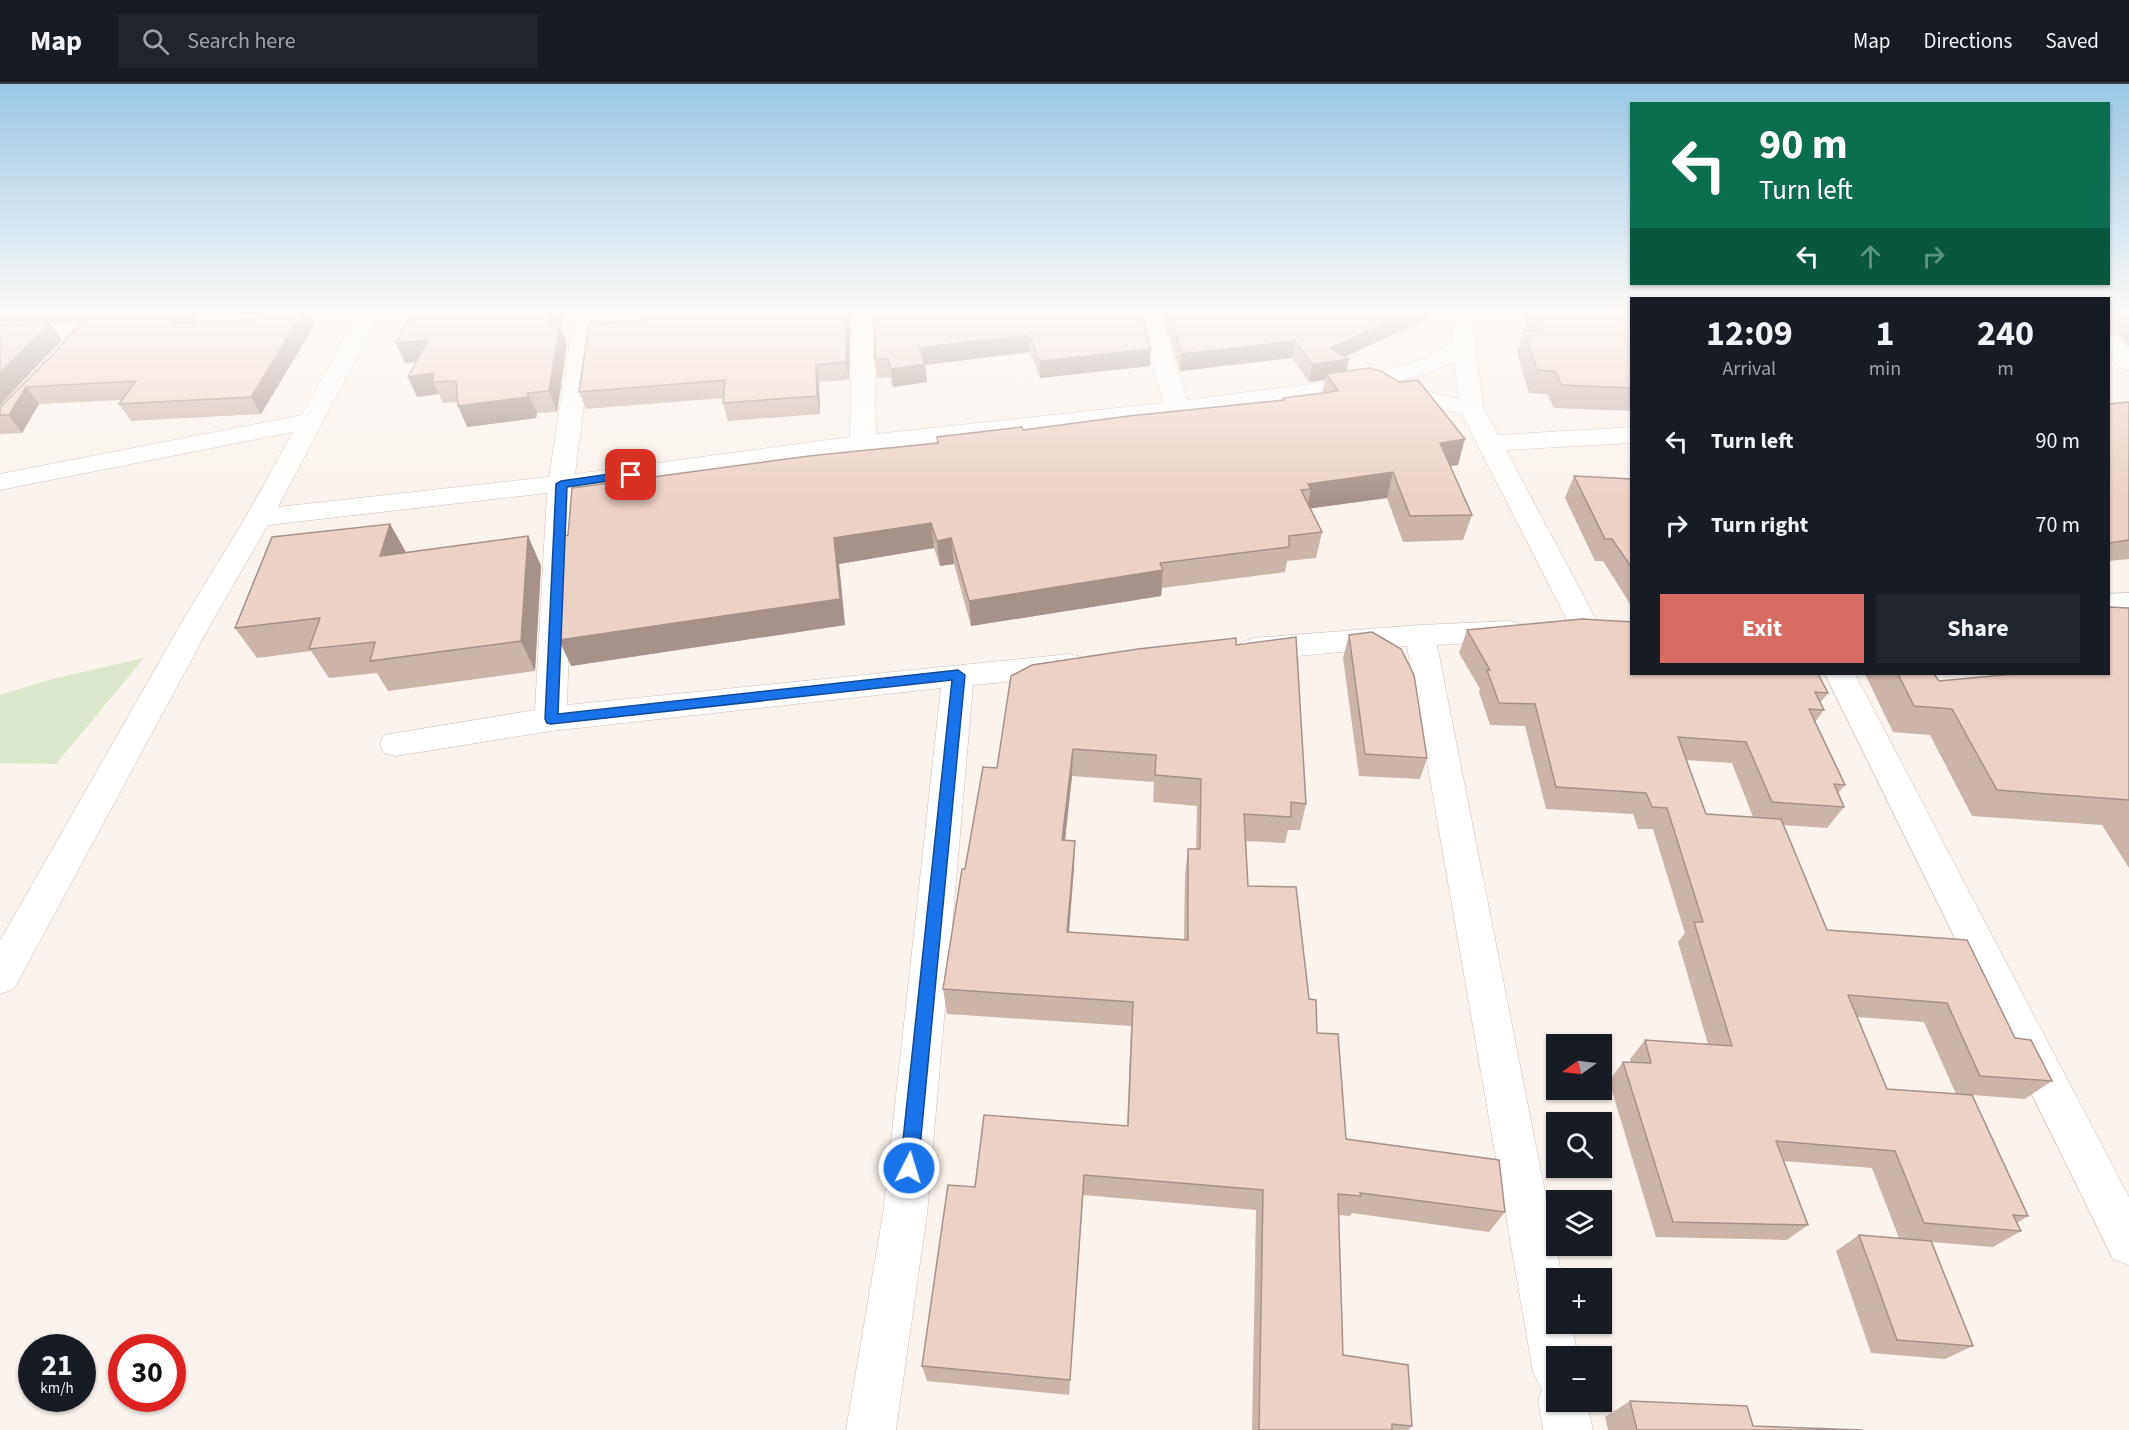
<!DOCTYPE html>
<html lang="en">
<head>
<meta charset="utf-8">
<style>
	body { margin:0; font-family:"Source Sans 3",sans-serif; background:#20242c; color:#f1f3f6; height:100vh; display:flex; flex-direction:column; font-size:22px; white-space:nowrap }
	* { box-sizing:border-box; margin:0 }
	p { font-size:20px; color:#9ea1a6 }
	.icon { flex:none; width:33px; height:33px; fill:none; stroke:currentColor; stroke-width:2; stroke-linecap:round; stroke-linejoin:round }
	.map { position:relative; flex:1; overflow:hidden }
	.details { position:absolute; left:1630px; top:213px; width:480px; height:378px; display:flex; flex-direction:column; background:#171b24; border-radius:0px; box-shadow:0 2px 4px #0004 }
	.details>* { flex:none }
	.hud { position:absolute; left:1630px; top:18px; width:480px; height:183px; border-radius:0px; box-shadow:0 2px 4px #0004; background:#0b6e4f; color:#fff; overflow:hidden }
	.needle { width:39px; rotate:256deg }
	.buttons { position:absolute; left:1546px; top:950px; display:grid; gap:12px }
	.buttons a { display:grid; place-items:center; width:66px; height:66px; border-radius:0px; background:#171b24; box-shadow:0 2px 4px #0004; font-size:30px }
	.speed { position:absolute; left:18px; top:1250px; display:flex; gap:12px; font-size:30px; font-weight:700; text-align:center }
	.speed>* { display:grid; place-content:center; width:78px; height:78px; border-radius:50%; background:#171b24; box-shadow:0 2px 4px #0004; line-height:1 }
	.speed small { font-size:15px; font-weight:400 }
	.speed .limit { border:9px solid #d22; background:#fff; color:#111 }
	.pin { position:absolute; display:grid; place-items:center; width:51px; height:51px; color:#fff; margin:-26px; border-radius:12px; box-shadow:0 3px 9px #0006 }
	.me { position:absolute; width:66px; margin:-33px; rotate:5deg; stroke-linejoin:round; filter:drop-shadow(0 0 4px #0008) }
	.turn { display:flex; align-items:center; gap:21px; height:126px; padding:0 30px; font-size:27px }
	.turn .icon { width:78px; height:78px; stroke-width:2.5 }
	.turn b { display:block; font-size:42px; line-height:51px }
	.lanes { display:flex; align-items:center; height:57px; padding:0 30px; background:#0003; justify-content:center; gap:30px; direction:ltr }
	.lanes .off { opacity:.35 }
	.eta { display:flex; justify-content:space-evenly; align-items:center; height:102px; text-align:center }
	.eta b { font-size:36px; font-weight:700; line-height:42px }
	.primary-button { display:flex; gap:12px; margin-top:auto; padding:12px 30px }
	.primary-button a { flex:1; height:69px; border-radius:0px; background:#d66b61; color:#fff; font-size:24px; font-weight:700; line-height:69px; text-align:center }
	.primary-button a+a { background:#20242c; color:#f1f3f6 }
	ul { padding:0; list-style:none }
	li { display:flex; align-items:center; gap:18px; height:84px; padding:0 30px }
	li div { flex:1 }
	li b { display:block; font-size:22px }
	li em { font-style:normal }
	header { display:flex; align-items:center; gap:36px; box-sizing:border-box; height:84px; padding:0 30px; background:#171b24; border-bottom:2px solid #363941 }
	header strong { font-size:28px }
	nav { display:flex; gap:33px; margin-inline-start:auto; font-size:21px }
	.search { width:420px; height:54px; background:#20242c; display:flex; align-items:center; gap:15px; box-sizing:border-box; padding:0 21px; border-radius:0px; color:#9ea1a6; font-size:22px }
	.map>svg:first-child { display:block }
	.green { fill:#dbe8cc }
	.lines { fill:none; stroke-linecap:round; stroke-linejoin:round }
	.minor-casing { stroke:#cebdb5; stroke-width:1 }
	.minor { fill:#fff; fill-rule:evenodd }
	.wall { fill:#ccb4ab; fill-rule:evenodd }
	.shaded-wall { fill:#a6928b }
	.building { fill:#edd1c7; stroke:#a6928b; stroke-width:1.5; fill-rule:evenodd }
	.route { fill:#1a73e8; stroke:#114b97; stroke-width:1.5 }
</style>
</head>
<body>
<header>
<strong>Map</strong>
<div class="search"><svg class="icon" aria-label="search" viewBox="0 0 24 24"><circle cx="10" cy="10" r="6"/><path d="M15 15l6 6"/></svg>Search here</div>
<nav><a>Map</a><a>Directions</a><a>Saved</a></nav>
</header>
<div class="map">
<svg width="2129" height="1346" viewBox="0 0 2129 1346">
	<rect width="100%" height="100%" fill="#fbf3ed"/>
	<!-- green -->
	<polygon class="green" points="144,574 56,680 0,679 0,611 52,595"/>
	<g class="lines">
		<defs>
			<g id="minor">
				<path d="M359,227H381L278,423L549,393L570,258L581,227H603L592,258L575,390L850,353L852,227H874L876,350L1163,319L1137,227H1159L1187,316L1363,293L1421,276L1453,259L1452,227H1474L1475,262L1484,325L1498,351L1632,343V359L1506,366L1600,543L1596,550L1585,553L1574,550L1462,330L1384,311L1380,306L1383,302L1365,307L1177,332L863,367L574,406L567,621L1070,570L1081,573L1085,581L1081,589L1070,592L973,601L927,1130L896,1346H846L883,1130L941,604L551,647L396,672L384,669L380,660L384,651L535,626L547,409L268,441L213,536L14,905L0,910V857L183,536L245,434L293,348L0,406V390L302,331ZM1454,277L1459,315L1393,299L1437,286Z"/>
				<polygon points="85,239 93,241 96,246 93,251 0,257 0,243"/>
				<polygon points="2109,251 2117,253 2129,266 2129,286 2121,284 2109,271"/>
				<polygon points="2129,509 2129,529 2109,530 2109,510"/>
				<polygon points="1510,537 1521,540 1525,547 1521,554 1510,557 1437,561 1562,1194 1557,1194 1557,1239 1571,1239 1578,1272 1557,1272 1557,1317 1586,1317 1593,1346 1543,1346 1538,1317 1542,1306 1533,1288 1407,562 1253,576 1242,572 1238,565 1242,558 1253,554 1420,541"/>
				<polygon points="1825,590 1855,590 2129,1113 2129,1181 2113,1175"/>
			</g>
		</defs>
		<!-- minor casing -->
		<use href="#minor" class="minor-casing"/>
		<!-- minor -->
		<use href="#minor" class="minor"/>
	</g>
	<!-- wall -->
	<g class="wall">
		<polygon points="0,227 87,227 78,238 0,241"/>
		<polygon points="203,227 194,239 261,235 267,227 309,227 315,240 261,330 131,337 119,320 122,316 39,320 22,349 0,350 0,323 54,269"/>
		<polygon points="850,227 849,296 819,298 820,330 728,337 723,319 724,314 586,325 579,308 642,236 645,228"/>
		<polygon points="874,227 1151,265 1150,282 1040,294 1030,268 925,281 927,298 893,303 890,293 877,294 875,276"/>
		<polygon points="1162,227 1445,227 1345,273 1347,287 1458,381 1450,382 1472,431 1463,456 1403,458 1387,414 1310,424 1322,448 1316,474 1287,477 1285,488 1162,504 1161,512 971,542 954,480 940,482 934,464 839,480 845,541 571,582 937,359 937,353 1023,346 1282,316 1283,314 1322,309 1325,296 1309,298 1292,274 1180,287"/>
		<polygon points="1522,227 1632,227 1632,327 1554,324 1547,310 1529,309 1517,269 1524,246 1528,247"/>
		<polygon points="2115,227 2129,228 2129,263 2119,251 2109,248 2109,235"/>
		<polygon points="561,242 567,260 557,328 537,329 536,334 467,343 458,318 443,319 439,310 417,313 408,293 416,278 405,279"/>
		<polygon points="2129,318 2129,475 2109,477 2109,320"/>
		<polygon points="1574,392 1632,395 1632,523 1603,477 1595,477 1565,414"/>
		<polygon points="390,440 406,469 528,452 541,482 535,587 388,607 377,589 329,594 311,567 257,574 235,544"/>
		<polygon points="2129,524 2129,784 2102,741 1972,732 1930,651 1893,648 1865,590 1934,590 1939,597 2109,590"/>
		<path d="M1467,546L1828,609L1820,619L1824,626L1815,638L1845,701L1838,709L1844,723L1827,744L1783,741L1827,846L2015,954L2052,997L2025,1015L1972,1011L2028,1132L2017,1139L2021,1147L1993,1163L1931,1158L1973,1262L1945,1275L1871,1269L1836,1167L1859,1151L1899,1154L1872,1084L1784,1077L1808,1141L1787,1156L1656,1153L1609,997L1623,978H1631L1630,975L1645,956L1708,960L1678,858L1685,849L1653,745H1638L1633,730L1546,725L1525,642L1490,641L1479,608L1480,605L1459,569ZM1686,676L1732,679L1753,733L1706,730ZM1857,933L1924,938L1956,1010L1887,1005Z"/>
		<polygon points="1349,551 1427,674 1420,695 1359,692 1343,574"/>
		<path d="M1236,561L1306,720L1300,746H1288L1285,759L1246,757L1248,802L1309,915L1346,1055L1505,1128L1489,1148L1352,1129L1350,1132L1339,1131L1343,1271L1412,1342L1408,1346H1252L1256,1126L1083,1111L1069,1311L927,1297L922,1282L975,1103L1127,1042L1131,942L947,930L943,905L965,785L997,684ZM1072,692L1154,698L1153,718L1197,722L1196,765H1188L1185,791L1184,855L1069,848L1074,783L1065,756Z"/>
		<polygon points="1630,1317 1753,1342 1862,1346 1608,1346 1605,1333"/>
	</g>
	<!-- shaded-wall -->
	<g class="shaded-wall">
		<polygon points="71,227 87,227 78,238"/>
		<polygon points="180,227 203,227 181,257 171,240"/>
		<polygon points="304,227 309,227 315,240 261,330 251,313"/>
		<polygon points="552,227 568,227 561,242 567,260 557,328 549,307 546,241"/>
		<polygon points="847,227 850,227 849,296 846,278"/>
		<polygon points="1411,227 1445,227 1335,277 1349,275 1346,293 1326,290 1325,296 1309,298 1312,280 1330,264"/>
		<polygon points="50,239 62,256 0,321 0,289"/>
		<polygon points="1029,251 1030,268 925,281 927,298 893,303 891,285 919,264"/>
		<polygon points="428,256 437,276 405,279 396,259"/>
		<polygon points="1295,257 1292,274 1180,287 1182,270"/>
		<polygon points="1151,265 1150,282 1040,294 1040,277"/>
		<polygon points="816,281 819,298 820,330 817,312"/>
		<polygon points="434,289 433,298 439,310 417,313 408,293"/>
		<polygon points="26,303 39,320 22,349 9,331"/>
		<polygon points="528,309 537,329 536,334 467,343 458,322"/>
		<polygon points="1465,355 1458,381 1433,384 1440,359"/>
		<polygon points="1393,388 1387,414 1307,425 1311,405 1308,400"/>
		<polygon points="931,439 934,464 839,480 845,541 571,582 559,556 834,454"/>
		<polygon points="390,440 407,470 380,472"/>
		<polygon points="528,452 541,482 535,587 521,557"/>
		<polygon points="951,454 954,480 940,482 937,457"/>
		<polygon points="1163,486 1161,512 971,542 969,517"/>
		<polygon points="1073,665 1072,692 1062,783 1062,756"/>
		<polygon points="1075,757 1074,783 1067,873 1067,848"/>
		<polygon points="1084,1091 1083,1111 1069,1311 1070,1296"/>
	</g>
	<!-- building -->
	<g class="building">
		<polygon points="90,227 180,227 171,240 261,235 267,227 304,227 251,313 119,320 136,297 26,303 9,331 0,331 0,323 54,269"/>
		<polygon points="414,227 552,227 546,241 560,240 549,307 528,309 528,313 458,322 456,297 433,298 434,289 408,293 428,256 396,259"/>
		<polygon points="645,227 847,227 846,278 816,281 817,312 723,319 725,296 579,308 589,240 642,236 643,229 645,228"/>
		<polygon points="874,227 1141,227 1151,265 1040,277 1029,251 919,264 925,280 891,285 888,275 875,276"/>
		<polygon points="1168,227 1411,227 1330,264 1349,275 1312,280 1295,257 1182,270"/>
		<polygon points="1536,227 1632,227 1632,304 1562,301 1555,287 1537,286 1524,246 1542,247"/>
		<polygon points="2119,227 2129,228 2129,231"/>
		<polygon points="50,239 0,289 0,242"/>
		<polygon points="1369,284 1381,287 1399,298 1418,296 1465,355 1440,359 1472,431 1410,432 1393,388 1308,400 1311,405 1301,406 1322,448 1289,452 1289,463 1160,479 1163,486 969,517 951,454 937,457 931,439 834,454 840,515 559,556 563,452 568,451 572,404 809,372 938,359 937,353 1022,343 1023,346 1129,332 1284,316 1283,314 1338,307 1326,290"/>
		<polygon points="2129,318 2129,456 2109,459 2109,320"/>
		<polygon points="1574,392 1632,395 1632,484 1612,455 1605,455"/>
		<polygon points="390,440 380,472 528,452 521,557 370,577 375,558 309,565 320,534 235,544 272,453"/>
		<polygon points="2109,523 2129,524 2129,716 1997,706 1952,625 1914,622 1898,590 1934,590 1939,597 2014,590 2109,590"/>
		<polygon points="1582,535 1632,538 1632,590 1818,590 1828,609 1815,608 1824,626 1809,625 1845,701 1834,700 1844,723 1772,718 1746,658 1678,653 1706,730 1781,735 1827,846 1967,856 2015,954 2031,956 2052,997 1980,992 1947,919 1848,911 1887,1005 1972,1011 2028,1132 2013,1131 2021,1147 1924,1139 1895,1067 1776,1057 1808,1141 1673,1138 1623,978 1651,979 1645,956 1732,962 1694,838 1703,838 1667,724 1652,723 1646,709 1556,703 1535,620 1499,619 1487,586 1490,586 1467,546"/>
		<polygon points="1372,548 1401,565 1414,591 1427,674 1365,670 1349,551"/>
		<path d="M1296,553L1306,720L1291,718V733L1244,730L1248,802L1296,803L1309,915L1316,916L1317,949L1338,950L1346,1055L1499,1076L1505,1128L1360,1109L1361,1112L1338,1110L1343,1271L1408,1281L1412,1342L1392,1340V1346H1259L1263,1106L1084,1091L1070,1296L922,1282L948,1101L975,1103L984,1031L1128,1042L1133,918L943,905L962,785H965L983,683L997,684L1011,592L1032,581L1138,565L1236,554V561ZM1073,665L1156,671L1155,691L1201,695L1200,765H1188V856L1067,848L1075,757L1062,756Z"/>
		<polygon points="1859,1151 1931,1157 1973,1262 1897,1256"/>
		<polygon points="1630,1317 1747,1322 1753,1342 1862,1346 1637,1346"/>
	</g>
	<!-- sky -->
	<linearGradient id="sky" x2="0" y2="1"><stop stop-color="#99c7e6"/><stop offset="0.55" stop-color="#fdfaf7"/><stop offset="1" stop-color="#fdfaf7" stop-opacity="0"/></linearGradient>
	<rect width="2129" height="416" fill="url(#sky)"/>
	<!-- route -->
	<polygon class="route" points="631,387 635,388 635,393 567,403 558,630 958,586 965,591 918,1084 916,1090 909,1093 903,1090 900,1084 952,596 551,640 547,639 545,635 556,400 561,397"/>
</svg>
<div class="buttons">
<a><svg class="needle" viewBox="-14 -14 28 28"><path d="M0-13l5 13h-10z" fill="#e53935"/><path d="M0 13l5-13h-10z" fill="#9ea1a6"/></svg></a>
<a><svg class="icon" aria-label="search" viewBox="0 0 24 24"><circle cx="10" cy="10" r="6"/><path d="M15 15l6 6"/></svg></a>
<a><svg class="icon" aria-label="layers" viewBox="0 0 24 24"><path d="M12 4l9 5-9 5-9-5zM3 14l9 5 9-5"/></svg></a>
<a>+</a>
<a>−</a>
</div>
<div class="speed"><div>21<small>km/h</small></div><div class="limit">30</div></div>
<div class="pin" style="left:631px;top:391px;background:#d93025"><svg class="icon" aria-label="arrive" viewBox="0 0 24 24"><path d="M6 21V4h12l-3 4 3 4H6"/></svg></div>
<svg class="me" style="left:909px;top:1084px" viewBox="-20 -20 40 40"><circle r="17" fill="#1a73e8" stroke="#fff" stroke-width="3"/><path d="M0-11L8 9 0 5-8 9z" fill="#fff"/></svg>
<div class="hud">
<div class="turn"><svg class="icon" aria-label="left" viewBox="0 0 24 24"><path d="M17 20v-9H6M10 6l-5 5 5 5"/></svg><div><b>90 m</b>Turn left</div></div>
<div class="lanes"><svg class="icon" aria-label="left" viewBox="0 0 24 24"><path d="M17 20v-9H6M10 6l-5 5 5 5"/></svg><svg class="icon off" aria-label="ahead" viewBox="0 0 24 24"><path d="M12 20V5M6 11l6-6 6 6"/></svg><svg class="icon off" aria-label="right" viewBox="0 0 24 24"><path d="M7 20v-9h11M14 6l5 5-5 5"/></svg></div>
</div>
<section class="details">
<div class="eta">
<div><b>12:09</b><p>Arrival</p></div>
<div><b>1</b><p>min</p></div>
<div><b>240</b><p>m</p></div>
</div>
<ul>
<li><svg class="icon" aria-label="left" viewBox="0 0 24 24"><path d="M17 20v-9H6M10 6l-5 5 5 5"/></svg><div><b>Turn left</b></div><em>90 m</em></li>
<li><svg class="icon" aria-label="right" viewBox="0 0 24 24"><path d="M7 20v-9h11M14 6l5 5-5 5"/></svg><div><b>Turn right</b></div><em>70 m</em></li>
</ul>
<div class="primary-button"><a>Exit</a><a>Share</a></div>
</section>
</div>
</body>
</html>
